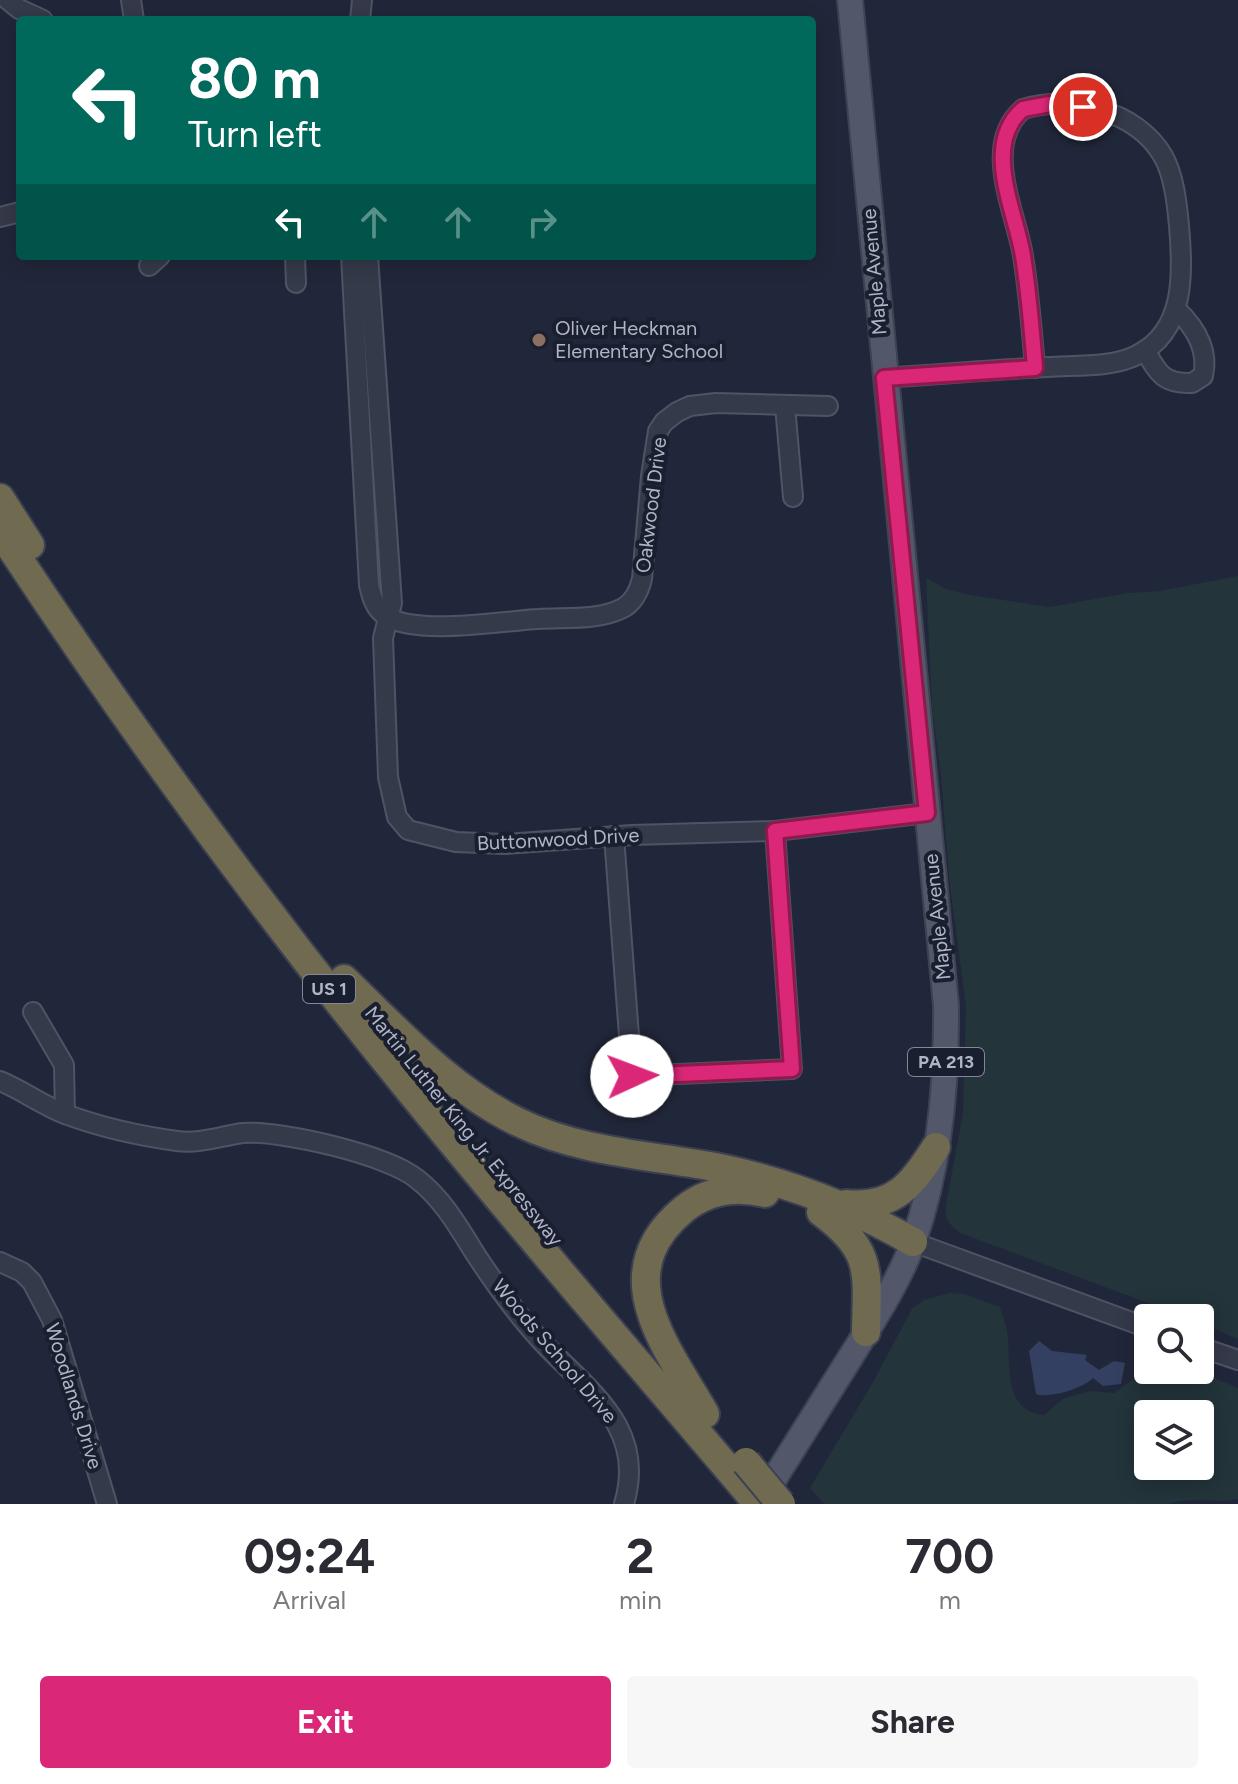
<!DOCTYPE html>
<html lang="en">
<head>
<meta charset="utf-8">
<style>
	body { margin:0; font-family:Figtree,sans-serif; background:#f7f7f7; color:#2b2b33; height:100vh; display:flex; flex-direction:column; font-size:30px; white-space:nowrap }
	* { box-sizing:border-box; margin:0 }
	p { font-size:26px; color:#7c7c81 }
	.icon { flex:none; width:44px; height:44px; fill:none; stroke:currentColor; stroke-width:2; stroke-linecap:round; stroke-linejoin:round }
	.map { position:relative; height:1504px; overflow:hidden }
	.sheet { display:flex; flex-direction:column; background:#fff; flex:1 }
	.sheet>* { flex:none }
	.top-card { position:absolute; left:16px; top:16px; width:800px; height:244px; border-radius:8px; box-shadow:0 4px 20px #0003; background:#00695c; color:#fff; overflow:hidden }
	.buttons { position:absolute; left:1134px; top:1304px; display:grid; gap:16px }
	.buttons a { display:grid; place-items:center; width:80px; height:80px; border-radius:8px; background:#fff; box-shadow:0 4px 20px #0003; font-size:40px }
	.pin { position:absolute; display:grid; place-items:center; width:68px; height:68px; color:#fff; margin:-34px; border:4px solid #fff; border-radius:50%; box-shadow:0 2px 8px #0007 }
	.me { position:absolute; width:88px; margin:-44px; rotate:88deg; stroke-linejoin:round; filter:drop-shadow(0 0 6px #0008) }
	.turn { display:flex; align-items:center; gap:28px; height:168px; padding:0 40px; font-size:36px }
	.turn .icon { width:104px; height:104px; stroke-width:2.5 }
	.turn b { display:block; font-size:56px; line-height:68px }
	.lanes { display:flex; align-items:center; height:76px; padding:0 40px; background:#0003; justify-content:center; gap:40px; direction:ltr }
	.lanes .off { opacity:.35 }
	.eta { display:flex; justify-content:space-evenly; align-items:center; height:136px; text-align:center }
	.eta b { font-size:48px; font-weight:700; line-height:56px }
	.action { display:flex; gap:16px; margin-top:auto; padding:16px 40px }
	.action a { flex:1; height:92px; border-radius:8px; background:#db2777; color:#fff; font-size:32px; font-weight:700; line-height:92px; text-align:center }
	.action a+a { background:#f7f7f7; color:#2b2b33 }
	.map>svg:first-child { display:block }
	.green { fill:#23343b; fill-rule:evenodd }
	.water { fill:#344061 }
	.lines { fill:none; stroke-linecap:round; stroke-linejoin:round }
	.minor-casing { stroke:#4f5465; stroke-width:22 }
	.major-casing { stroke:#3e4353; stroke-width:28 }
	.highway-casing { stroke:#3c4152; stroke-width:32 }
	.minor { stroke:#353a4a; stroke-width:18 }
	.major { stroke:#52586a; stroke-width:24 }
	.highway { stroke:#706a51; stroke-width:28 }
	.highway-bridge-casing { stroke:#3c4152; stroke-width:32; stroke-linecap:butt }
	.highway-bridge { stroke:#706a51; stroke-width:28 }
	.route-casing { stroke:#8e194d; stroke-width:20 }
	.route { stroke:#db2777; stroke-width:14 }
	.education-dot { fill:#8d6e63; stroke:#1a1f2f; stroke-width:3 }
	.labels { text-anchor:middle; stroke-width:8; stroke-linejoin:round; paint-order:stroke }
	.shield { fill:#1a1f2f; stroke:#828799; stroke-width:2 }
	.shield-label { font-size:18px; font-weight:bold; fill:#afb4c6 }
	.street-label { font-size:20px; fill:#afb4c6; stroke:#1a1f2f }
	.poi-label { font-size:20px; fill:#afb4c6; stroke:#1a1f2f; text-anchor:start }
</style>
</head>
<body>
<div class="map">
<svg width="1238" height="1504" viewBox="0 0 1238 1504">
	<rect width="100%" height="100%" fill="#21273a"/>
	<!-- green -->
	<g class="green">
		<path d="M1238,576V1339L1200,1323V1318H1188L963,1234C950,1227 944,1220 946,1205L963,1113L966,1007L949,877L941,775L932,707L926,578L946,589L970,595L1050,607L1128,593L1160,591Z"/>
		<path d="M950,1293L964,1294L1000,1307C1002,1315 1006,1323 1007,1331C1012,1363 1001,1411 1044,1415L1064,1398L1091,1391L1114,1393L1143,1372L1155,1370H1195L1238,1388V1499C1215,1504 1192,1496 1168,1504H824L810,1488L872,1384L912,1309L924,1300ZM1148,1414H1200V1466H1148Z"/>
	</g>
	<!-- water -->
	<path class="water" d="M1039,1341L1052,1351L1087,1355L1085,1360L1099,1370L1114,1361L1125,1363L1121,1384L1103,1386L1093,1378C1084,1388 1048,1399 1036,1394L1029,1351Z"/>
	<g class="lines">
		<defs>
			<g id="minor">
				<polyline points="8,0 19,9 43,20"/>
				<polyline points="131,0 134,20"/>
				<polyline points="360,20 362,0"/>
				<polyline points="0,217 20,212"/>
				<polyline points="295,256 296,283"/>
				<path d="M351,256L369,585C372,598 375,609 386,616C418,636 501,621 538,619C564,617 598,621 623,608C634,602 639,591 642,579L651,476L658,431L664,422L677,412L690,406L716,403L828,406"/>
				<polyline points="368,256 392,603 383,638 388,777 397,817 408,830 456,842 505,844 632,835 775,831 927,813"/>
				<polyline points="149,266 160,256"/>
				<path d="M1145,350C1158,373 1163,384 1192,383L1203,376C1209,350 1195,327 1176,309"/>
				<path d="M884,378C938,374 993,370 1047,367C1075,365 1112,368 1137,355C1186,331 1183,272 1179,226C1177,204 1174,175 1163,156C1137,111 1070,94 1023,109C981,145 1016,212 1023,256C1029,293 1032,331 1035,368"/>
				<polyline points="785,406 793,497"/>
				<polyline points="614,836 632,1076 792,1069 775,831"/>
				<polyline points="33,1012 64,1065 65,1114"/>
				<path d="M0,1081C22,1090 42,1105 65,1114C100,1127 140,1136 177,1141C200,1144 221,1136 243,1133C281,1130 388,1155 417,1179C443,1199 459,1228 476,1255C497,1287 520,1319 547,1347C593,1394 646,1430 624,1504"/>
				<polyline points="913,1242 1148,1328"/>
				<polyline points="0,1262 22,1272 32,1282 52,1320 107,1504"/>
				<polyline points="1200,1347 1238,1360"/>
			</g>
			<path id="major" d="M759,1503C789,1455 820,1406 850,1358C873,1321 899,1282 914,1240C940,1165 947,1083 946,1005L850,0"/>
			<g id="highway">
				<polyline points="0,498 30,545"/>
				<path d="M0,531C128,726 266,915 414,1096C526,1234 643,1368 758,1504"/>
				<path d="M344,979C398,1031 450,1089 518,1122C581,1153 653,1155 720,1168C787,1182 854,1208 913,1242"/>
				<path d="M846,1204C894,1209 913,1184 936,1147"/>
				<path d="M821,1212C874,1251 867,1272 866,1332"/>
				<path d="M705,1414C667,1347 605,1274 684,1209C708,1190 736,1186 765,1193"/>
			</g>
		</defs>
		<!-- minor casing -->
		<use href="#minor" class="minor-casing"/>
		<!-- major casing -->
		<use href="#major" class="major-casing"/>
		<!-- highway casing -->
		<use href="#highway" class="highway-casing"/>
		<!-- minor -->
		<use href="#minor" class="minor"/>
		<!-- major -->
		<use href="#major" class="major"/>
		<!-- highway -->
		<use href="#highway" class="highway"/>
		<defs>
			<polyline id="highway-bridge" points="746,1462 781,1504"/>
		</defs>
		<!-- highway-bridge casing -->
		<use href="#highway-bridge" class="highway-bridge-casing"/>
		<!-- highway-bridge -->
		<use href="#highway-bridge" class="highway-bridge"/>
	</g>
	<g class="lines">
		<defs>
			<path id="route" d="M632,1076L792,1069L775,831L927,813L884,378L1035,368C1032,331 1029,293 1023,256C1016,212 981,145 1023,109L1050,104L1083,107"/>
		</defs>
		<!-- route casing -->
		<use href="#route" class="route-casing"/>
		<!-- route -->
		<use href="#route" class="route"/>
	</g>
	<!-- markers -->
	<circle class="education-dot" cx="539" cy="340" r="8"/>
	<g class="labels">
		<!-- shield labels -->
		<g class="shield">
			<rect x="303" y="975" width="52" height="28" rx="6"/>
			<rect x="908" y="1048" width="76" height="28" rx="6"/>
		</g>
		<g class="shield-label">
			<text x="329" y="995">US 1</text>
			<text x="946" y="1068">PA 213</text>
		</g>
		<!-- street labels -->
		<g class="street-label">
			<text transform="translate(874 272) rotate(-95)" y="7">Maple Avenue</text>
			<text transform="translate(651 505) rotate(-83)" y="7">Oakwood Drive</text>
			<text transform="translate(558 839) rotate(-3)" y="7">Buttonwood Drive</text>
			<text transform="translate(937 917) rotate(-96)" y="7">Maple Avenue</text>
			<text transform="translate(464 1126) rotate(51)" y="7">Martin Luther King Jr. Expressway</text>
			<text transform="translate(555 1351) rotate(50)" y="7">Woods School Drive</text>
			<text transform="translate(74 1396) rotate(73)" y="7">Woodlands Drive</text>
		</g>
		<!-- poi labels -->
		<g class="poi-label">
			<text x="555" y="335">Oliver Heckman<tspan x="555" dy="23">Elementary School</tspan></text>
		</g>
	</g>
</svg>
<div class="buttons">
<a><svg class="icon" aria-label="search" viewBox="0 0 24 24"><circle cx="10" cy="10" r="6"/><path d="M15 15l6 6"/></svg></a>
<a><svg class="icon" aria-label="layers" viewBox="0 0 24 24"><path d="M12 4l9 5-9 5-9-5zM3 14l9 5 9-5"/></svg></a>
</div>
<div class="pin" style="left:1083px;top:107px;background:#d93025"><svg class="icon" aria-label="arrive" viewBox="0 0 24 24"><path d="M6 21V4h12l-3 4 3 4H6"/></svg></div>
<svg class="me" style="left:632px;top:1076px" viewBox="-20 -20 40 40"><circle r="19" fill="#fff"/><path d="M0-13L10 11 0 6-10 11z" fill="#db2777"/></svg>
<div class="top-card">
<div class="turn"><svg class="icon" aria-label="left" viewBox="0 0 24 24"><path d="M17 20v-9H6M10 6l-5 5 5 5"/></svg><div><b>80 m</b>Turn left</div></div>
<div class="lanes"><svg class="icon" aria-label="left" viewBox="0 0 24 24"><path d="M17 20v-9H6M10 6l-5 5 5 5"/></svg><svg class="icon off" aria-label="ahead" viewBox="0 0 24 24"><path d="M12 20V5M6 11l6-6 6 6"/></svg><svg class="icon off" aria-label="ahead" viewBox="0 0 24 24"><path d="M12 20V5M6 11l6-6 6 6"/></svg><svg class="icon off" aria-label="right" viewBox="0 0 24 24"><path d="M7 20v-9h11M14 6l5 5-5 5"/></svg></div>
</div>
</div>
<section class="sheet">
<div class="eta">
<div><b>09:24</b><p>Arrival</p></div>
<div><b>2</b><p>min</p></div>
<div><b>700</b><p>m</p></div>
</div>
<div class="action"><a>Exit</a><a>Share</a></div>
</section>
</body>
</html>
